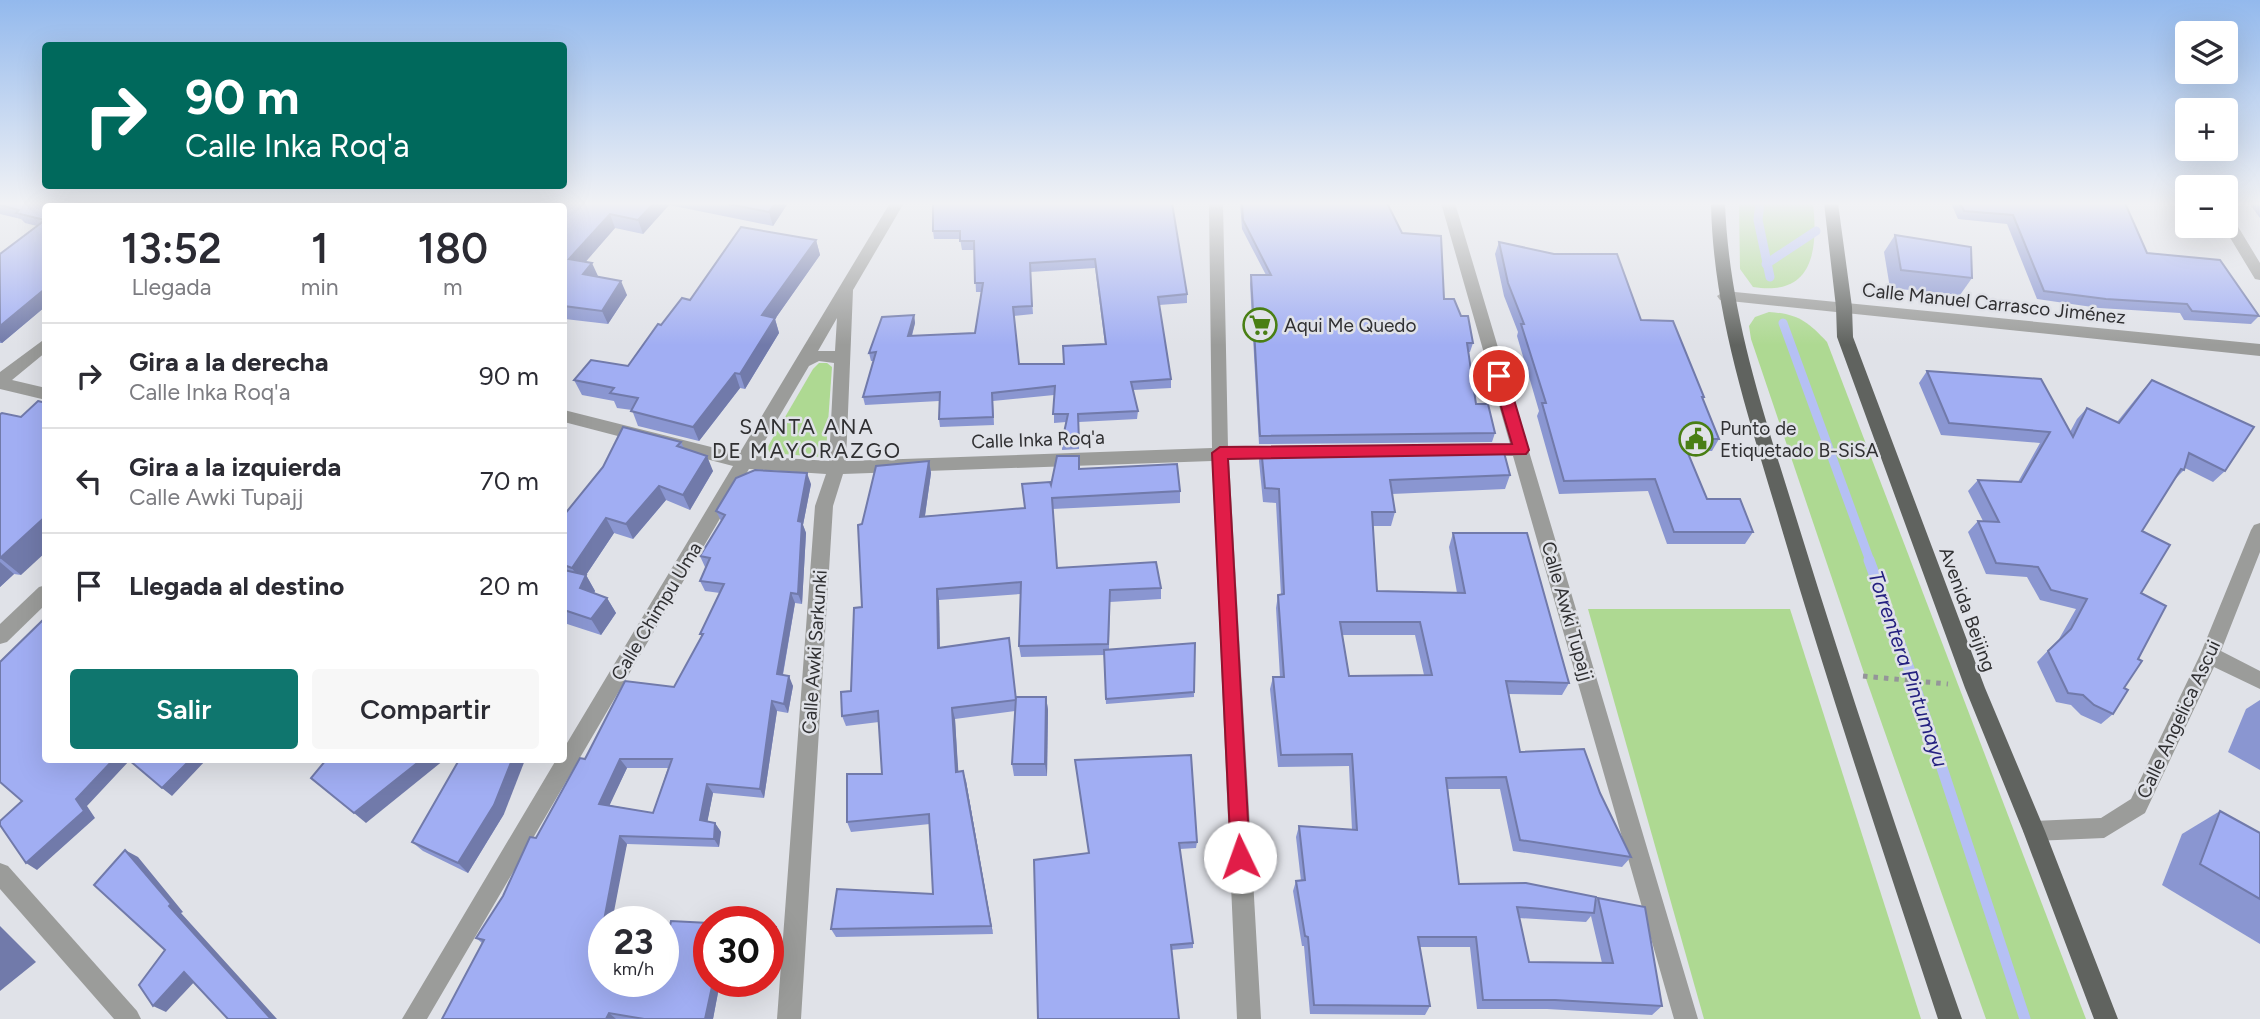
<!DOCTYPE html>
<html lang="es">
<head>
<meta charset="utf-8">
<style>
	body { margin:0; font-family:Figtree,sans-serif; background:#f7f7f7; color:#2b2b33; height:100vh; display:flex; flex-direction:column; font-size:26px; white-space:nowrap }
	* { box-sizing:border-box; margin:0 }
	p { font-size:23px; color:#7c7c81 }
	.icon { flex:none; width:38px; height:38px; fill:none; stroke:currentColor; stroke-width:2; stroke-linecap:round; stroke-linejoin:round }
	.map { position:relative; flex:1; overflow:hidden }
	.panel { position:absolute; left:42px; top:203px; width:525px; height:560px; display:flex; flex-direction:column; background:#fff; border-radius:7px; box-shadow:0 7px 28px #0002 }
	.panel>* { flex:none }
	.banner { position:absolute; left:42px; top:42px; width:525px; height:147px; border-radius:7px; box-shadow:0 7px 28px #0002; background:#00695c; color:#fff; overflow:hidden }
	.buttons { position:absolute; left:2175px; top:21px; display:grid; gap:14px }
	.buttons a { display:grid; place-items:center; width:63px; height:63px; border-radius:7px; background:#fff; box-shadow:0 7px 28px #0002; font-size:35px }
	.speed { position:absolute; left:588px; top:906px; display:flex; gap:14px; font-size:35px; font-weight:700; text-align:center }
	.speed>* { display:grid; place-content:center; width:91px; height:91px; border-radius:50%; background:#fff; box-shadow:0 7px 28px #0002; line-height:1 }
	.speed small { font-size:18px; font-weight:400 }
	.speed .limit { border:10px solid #d22; background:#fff; color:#111 }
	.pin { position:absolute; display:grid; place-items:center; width:60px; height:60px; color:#fff; margin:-30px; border:4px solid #fff; border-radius:50%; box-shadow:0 2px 7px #0007 }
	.me { position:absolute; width:77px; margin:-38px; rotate:357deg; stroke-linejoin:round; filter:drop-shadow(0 0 5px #0008) }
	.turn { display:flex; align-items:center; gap:24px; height:147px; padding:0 28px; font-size:32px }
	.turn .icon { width:91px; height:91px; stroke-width:2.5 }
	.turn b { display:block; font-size:49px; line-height:60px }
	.eta { display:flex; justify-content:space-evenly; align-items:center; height:119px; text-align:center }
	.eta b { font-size:42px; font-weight:600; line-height:49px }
	.primary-button { display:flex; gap:14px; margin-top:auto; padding:14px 28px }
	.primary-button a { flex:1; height:80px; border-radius:7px; background:#0f766e; color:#fff; font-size:28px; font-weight:600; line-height:80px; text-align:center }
	.primary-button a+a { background:#f7f7f7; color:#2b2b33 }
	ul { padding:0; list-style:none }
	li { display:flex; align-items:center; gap:21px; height:105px; padding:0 28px; border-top:2px solid #e1e1e2 }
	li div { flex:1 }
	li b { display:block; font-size:26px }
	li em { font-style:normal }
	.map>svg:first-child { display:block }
	.green { fill:#aed992 }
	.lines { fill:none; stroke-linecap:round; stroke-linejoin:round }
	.stream-far1 { stroke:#b5c0f4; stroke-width:9 }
	.stream { stroke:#b5c0f4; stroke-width:11 }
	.path { stroke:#949599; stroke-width:5; stroke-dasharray:4.5 6; stroke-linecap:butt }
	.minor { fill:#9b9c9a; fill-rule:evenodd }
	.major { fill:#60635f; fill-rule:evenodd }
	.wall { fill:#8a96d1; fill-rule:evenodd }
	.shaded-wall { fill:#717aaa }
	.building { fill:#a1aef3; stroke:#717aaa; stroke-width:2; fill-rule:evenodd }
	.route { fill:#e11d48; stroke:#92132f; stroke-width:2 }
	.labels { text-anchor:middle; stroke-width:5; stroke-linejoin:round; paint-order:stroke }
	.street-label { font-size:19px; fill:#303032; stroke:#e0e2e8 }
	.poi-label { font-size:19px; fill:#303032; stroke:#e0e2e8; text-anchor:start }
	.neighbourhood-label { font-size:21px; letter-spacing:2px; fill:#303032; stroke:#e0e2e8 }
	.water-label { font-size:21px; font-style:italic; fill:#242080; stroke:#e0e2e8 }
</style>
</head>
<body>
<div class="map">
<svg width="2260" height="1019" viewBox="0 0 2260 1019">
	<rect width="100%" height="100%" fill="#e0e2e8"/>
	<!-- green -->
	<g class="green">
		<path d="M1739,203H1813C1818,249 1814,297 1753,287L1740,269Z"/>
		<path d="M1769,312C1798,314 1807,321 1827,342L2086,1019H1986L1865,676L1751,339L1749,326L1755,317Z"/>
		<polygon points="819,363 827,363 832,367 826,451 821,457 770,453 767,448 813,369"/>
		<polygon points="1588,609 1790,609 1921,1019 1704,1019"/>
	</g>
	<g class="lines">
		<!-- stream-far1 -->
		<g class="stream-far1">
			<polyline points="1760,203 1758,220 1770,277"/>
			<polyline points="1766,264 1816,231"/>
			<polyline points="1783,323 1870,561"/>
		</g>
		<!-- stream -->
		<polyline class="stream" points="1869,560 1912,677 2025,1019"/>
		<!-- path -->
		<polyline class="path" points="1863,676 1948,684"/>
		<!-- minor -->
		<g class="minor">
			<polygon points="202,203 218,203 216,206 200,206"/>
			<polygon points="423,203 439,203 437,206 421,206"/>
			<path d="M890,203H904L853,290L846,461L1212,448L1209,203H1223L1228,448L1282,446L1288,447L1290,452L1288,457L1282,458L1229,460L1261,1019H1237L1212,461L843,474L833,506L801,1019H777L815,506L826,474L749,469L427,1019H402L556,760H564V748L733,466L564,422V410L739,454ZM837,318L835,351H818ZM819,361L834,363L829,461L756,456L809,366Z"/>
			<polygon points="1441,203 1455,203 1698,1019 1674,1019 1513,456 1475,455 1473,450 1475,445 1510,444"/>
			<polygon points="2226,213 2231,215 2260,263 2260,280 2255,279 2223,226 2226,226"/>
			<polygon points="1725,291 2260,344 2260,356 1720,300 1717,296"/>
			<polygon points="46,338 46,352 12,380 46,388 46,400 0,389 0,372"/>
			<polygon points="2260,523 2260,552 2221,651 2260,671 2260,689 2214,667 2145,813 2104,838 2034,841 2027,838 2023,831 2027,824 2034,821 2101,818 2131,799 2200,655 2251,530 2254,525"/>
			<polygon points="46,585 46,604 7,642 0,644 0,624 39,587"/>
			<polygon points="0,863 8,866 137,1011 141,1019 114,1019 0,889"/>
		</g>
		<!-- major -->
		<g class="major">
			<path d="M1711,203H1725C1729,316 1766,420 1799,527C1850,692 1905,856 1962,1019H1938C1884,854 1829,690 1780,523C1749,417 1713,315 1711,203Z"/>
			<polygon points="1824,203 1838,203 1852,307 1853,337 1985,688 2045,831 2118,1019 2094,1019 2023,831 1965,688 1837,337 1836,307"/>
		</g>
	</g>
	<!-- wall -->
	<g class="wall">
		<polygon points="0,203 176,203 172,206 46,206 46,306 2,343 0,343 0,254 37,226 25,223 21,219 0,214"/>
		<polygon points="506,203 788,203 773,226 669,205 643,234 615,228 585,262 598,277 627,295 608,324 565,319 564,321 564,206"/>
		<path d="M1172,203L1187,294V303L1159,305L1171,379V388L1133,390L1138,411L1137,419L1079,422V449L1062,450V442L1066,422L1054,423V395L993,401L994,425L940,427L939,419V401L865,405L863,397L874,361H871L869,353L914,315L915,323L912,336L975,333L981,292H976L974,250H962L960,239H934L933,231ZM1095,268L1105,344L1064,364H1019L1014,316L1033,314L1030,272Z"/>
		<polygon points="1240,203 1387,203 1402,233 1444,299 1461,316 1473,343 1470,352 1468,352 1476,404 1495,433 1492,442 1259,444 1250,284 1251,275 1266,275 1242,229"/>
		<polygon points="1951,203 2125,203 2147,253 2259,316 2251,324 2184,320 2180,313 2099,308 2037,299 2007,224 1958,219"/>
		<polygon points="2249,203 2260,203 2260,218"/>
		<polygon points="1895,235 1972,278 1960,295 1890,288 1884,252"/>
		<polygon points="816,240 820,255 775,319 779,333 745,389 740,388 699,441 638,426 632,410 617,408 614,401 582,395 574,380 628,366 661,325 690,300"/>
		<polygon points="1499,242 1641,320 1704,397 1703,399 1719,439 1712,451 1687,451 1707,499 1753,532 1745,544 1667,544 1648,491 1559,494 1537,416 1539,411 1517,336 1518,332 1504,296 1495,254"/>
		<polygon points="1927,371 2070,432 2077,419 2087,408 2117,422 2142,391 2152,380 2225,471 2213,482 2185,468 2184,470 2174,480 2142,531 2138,659 2113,714 2101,724 2081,715 2071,705 2056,702 2037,662 2059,639 2076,609 2040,600 2027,577 1986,574 1968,532 1978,521 1983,521 1968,491 1978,480 2018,482 2040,443 1941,435 1919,383"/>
		<polygon points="0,414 21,575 14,574 0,587"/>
		<polygon points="681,442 684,448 713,471 690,510 666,500 633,539 614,533 586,575 595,591 594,593 607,598 616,613 601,635 564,623 564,515"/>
		<path d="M1261,447L1510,475L1505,489L1392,494L1395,512L1391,526H1373L1377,591L1457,593L1449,547L1453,533L1569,683L1562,695L1508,694L1520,752L1600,793L1631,857L1622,867L1513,851L1500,789H1448L1459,884L1596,900L1598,898L1662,1006L1652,1015L1547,1009H1477L1470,947H1420L1430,1006L1425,1015L1310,1014L1304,946H1302L1293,891L1296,881H1301L1296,837L1299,826L1352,830L1349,766L1278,767L1270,689L1273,677H1280L1276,608L1278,595H1281L1276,503L1263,502L1259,461ZM1342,635H1415L1424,675L1349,676ZM1591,916L1602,963L1529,962L1519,918L1586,922Z"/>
		<polygon points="929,461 931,473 925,516 1025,508 1051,485 1080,469 1180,491 1180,503 1052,509 1057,568 1161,588 1161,599 1110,602 1109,650 1194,692 1194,697 1106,704 1104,655 1021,657 1019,646 1021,594 939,600 940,648 1016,697 1046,697 1048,710 1047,776 1014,776 1012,764 1015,711 955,719 958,772 966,781 993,934 836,937 831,929 933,894 930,824 851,832 847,822 882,774 879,722 846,726 842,716 851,691 862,607 862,524"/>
		<path d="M811,484L803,525L806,533L802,604L795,603L783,675L793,686L788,713L777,711L764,798L713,793L707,822L715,823L721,832L719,847L627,844L604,922V982H720L713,1019H442L482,943L476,938L503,896L536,838L585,759L674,687L702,637L700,634L720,593L705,591L700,581L706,567H705L700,556L721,521L716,511ZM627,768H668L653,813L609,805Z"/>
		<polygon points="2260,700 2260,770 2228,752 2246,709"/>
		<polygon points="2220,811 2260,833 2260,944 2162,885 2182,834"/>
		<polygon points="504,814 468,873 423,851 412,842"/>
		<polygon points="1197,842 1196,848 1180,849 1193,943 1193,948 1171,950 1034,860"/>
		<polygon points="768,927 776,927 780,935 778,963 768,963"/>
	</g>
	<!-- shaded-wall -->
	<g class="shaded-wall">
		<polygon points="156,203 176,203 172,206 152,206"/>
		<polygon points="654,203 668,203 669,205 643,234 638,220"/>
		<polygon points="775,203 788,203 773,226 769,212"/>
		<polygon points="610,214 615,228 576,273 569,259"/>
		<polygon points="816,240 820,255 775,319 779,333 745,389 740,374 762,315"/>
		<polygon points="592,263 598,276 583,274"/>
		<polygon points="621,281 627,295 608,324 602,311"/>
		<polygon points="45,288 46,306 2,343 0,341 0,326"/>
		<polygon points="914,315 915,323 909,345 908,336"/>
		<polygon points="735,373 740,388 699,441 693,427"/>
		<polygon points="707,456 713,471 690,510 683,495"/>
		<polygon points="929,461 931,473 923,529 920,517"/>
		<polygon points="807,473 811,484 803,525 806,533 802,604 798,594 798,521"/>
		<polygon points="659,486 666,500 633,539 626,524"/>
		<polygon points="46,516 46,552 21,575 0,558"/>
		<polygon points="606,518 614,533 586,575 595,591 589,603 580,588 581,582 572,568"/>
		<polygon points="0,562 14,574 0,587"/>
		<polygon points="937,589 939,600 940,659 938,648"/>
		<polygon points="791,593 795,603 781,684 777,674"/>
		<polygon points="607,598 616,613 601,635 591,619"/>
		<polygon points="789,676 793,686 788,713 784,704"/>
		<polygon points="1046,697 1048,710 1047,776 1045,764"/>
		<polygon points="772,701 777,711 764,798 760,789"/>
		<polygon points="952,708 955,719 959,782 956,772"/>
		<polygon points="620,759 627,768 606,813 599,804"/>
		<polygon points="113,760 130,760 87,806 95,818 37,870 26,863 76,799"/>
		<polygon points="190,760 206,760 172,796 162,788"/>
		<polygon points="421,760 444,760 366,823 354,813"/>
		<polygon points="512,760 525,760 504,814 468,873 458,863"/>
		<polygon points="963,771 966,781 993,934 991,926"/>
		<polygon points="707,784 713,793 706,829 700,820"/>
		<polygon points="715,823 721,832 719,847 714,839"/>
		<polygon points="620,836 627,844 612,922 604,922 604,933 602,931"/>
		<polygon points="125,850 138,857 183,912 181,913 277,1019 271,1019 169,906"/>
		<polygon points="0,926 36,962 0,991"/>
		<polygon points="776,927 780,935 778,963 773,956"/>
		<polygon points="604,945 604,965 595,960"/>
		<polygon points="184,972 197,979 166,1012 153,1006"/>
		<polygon points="713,982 720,982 713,1019 705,1019"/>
		<polygon points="609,1013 616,1019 606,1019"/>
	</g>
	<!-- building -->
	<g class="building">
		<polygon points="0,203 156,203 152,206 46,206 46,288 0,326 0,254 45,220 16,213 19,210 0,205"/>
		<polygon points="506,203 654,203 638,220 610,214 569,259 592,263 583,274 621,281 602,311 564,306 564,206 502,206"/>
		<polygon points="723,203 775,203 769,212"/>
		<path d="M933,203H1172L1187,294L1158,297L1171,379L1131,382L1138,411L1078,414L1079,441L1062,442L1068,414H1053L1055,386L992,393L993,417L939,419L940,392L863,397L876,352L869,353L882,317L914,315L908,336L975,333L983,283H975L974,241H960V231H933ZM1095,259L1106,344L1063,346L1064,364H1019L1013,307L1032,306L1030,263Z"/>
		<polygon points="1242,203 1387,203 1402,233 1441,236 1444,299 1454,299 1461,316 1468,316 1473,343 1467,343 1476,404 1488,404 1495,433 1260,436 1251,275 1271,275 1243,220"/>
		<polygon points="1960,203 2125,203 2147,253 2220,260 2259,316 2192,311 2187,304 2106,299 2044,291 2013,215 1964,211"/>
		<polygon points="741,227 816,240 762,315 775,318 740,374 735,373 693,427 631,411 638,398 610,393 614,388 574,380 591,360 628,366 658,324 661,325 682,298 690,300"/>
		<polygon points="1895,235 1971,247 1972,278 1901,270"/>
		<polygon points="1499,242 1554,254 1617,254 1641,320 1673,321 1704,397 1702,397 1719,439 1682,439 1707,499 1740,499 1753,532 1674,532 1655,479 1564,481 1542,403 1546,403 1521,324 1524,324 1508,283"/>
		<polygon points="1927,371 2041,379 2073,437 2087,408 2119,423 2152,380 2254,427 2225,471 2189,453 2184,470 2181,469 2142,531 2170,545 2141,593 2166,606 2138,659 2142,661 2124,688 2128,690 2113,714 2094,705 2083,695 2068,693 2048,651 2071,629 2087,599 2051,590 2038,567 1996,563 1978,521 1999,522 1978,480 2021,482 2050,432 1949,423"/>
		<polygon points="38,401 46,403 46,516 0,558 0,414 2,413 21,417"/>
		<polygon points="623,427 681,442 677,446 707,456 683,495 659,486 626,524 606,518 572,568 564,565 564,515 603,467"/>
		<path d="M1502,445L1510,475L1390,480L1395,512H1372L1377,591L1465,593L1453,533H1527L1569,683L1506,681L1520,752L1584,749L1600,793L1631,857L1520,840L1506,777L1446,778L1459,884L1526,883L1596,897L1594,913L1517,907L1529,962L1613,963L1598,898L1645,907L1662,1006L1555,1000H1483L1476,937H1418L1430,1006L1314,1005L1308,937L1305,936L1296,881L1305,880L1299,826L1357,830L1352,754L1281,755L1273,677H1284L1278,595L1284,594L1279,489L1265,488L1261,447ZM1340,622H1420L1432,675L1349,676Z"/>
		<polygon points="1057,456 1079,456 1079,469 1177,464 1180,491 1052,498 1057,568 1156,562 1161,588 1110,590 1108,644 1019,646 1021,582 937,589 938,648 1009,638 1016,700 952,708 956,772 963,771 991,926 831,929 837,889 933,894 929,814 847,822 847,774 882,774 878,711 842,716 841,692 851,691 854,608 862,607 858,525 862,524 876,466 929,461 920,517 1025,508 1022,484 1050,482 1051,485"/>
		<path d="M755,470L807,473L798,521L802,522L798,594L791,593L777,674L789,676L784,704L772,701L760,789L707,784L700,820L715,823L714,839L620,836L602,931L604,932V945L595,960L604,962V982H663V960L671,921L709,923V982H713L705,1019H644L609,1013L606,1019H442L484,940L476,938L503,896L530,837L536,838L580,758L585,759L625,681L674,687L703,634H700L724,584L700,581L710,558L700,556L725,515L716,511L736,478ZM620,759H672L653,813L599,804Z"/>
		<polygon points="564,570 586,575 580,588 607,598 591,619 564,610"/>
		<polygon points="46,617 46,760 113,760 76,799 84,811 26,863 0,825 0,821 22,801 0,782 0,662"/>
		<polygon points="1195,643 1194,692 1106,699 1104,650"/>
		<polygon points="1016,697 1046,697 1045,764 1012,764"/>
		<polygon points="1191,755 1197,842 1179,843 1193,943 1171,945 1179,1019 1038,1019 1034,860 1089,853 1075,760"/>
		<polygon points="129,760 190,760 162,788"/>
		<polygon points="326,760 421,760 354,813 311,778"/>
		<polygon points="459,760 512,760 494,805 458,863 412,842"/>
		<polygon points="2220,811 2260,833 2260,899 2200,864"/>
		<polygon points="125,850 171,904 169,906 271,1019 228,1019 184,972 153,1006 139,985 165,950 94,885"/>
		<polygon points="768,927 776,927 773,956 768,956"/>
	</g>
	<!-- sky -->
	<linearGradient id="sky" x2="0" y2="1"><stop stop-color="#93b9ed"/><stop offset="0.59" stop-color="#f1f2f5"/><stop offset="1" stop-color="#f1f2f5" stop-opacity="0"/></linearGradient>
	<rect width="2260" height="345" fill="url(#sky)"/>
	<!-- route -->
	<polygon class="route" points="1499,370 1507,376 1529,450 1526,454 1228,459 1250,857 1247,864 1240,867 1234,864 1231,857 1212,453 1220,447 1512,444 1492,376"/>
	<!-- icons -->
	<defs>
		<symbol id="supermarket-ring" viewBox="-11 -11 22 22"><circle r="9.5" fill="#e0e2e8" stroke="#497f14" stroke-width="1.5"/><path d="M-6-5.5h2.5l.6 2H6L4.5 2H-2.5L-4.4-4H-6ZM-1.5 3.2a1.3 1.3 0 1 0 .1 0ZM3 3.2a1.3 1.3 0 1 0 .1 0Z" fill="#497f14"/></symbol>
		<symbol id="civic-ring" viewBox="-11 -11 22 22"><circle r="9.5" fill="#e0e2e8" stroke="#497f14" stroke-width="1.5"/><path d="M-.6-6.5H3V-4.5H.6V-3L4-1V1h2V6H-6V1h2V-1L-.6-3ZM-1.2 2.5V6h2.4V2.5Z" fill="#497f14"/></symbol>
	</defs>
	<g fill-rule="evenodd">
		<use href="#supermarket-ring" x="1241" y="306" width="38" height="38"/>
		<use href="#civic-ring" x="1677" y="420" width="38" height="38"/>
	</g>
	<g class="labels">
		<!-- street labels -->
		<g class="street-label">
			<text transform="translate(1994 303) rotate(6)" y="7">Calle Manuel Carrasco Jiménez</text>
			<text transform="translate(1038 439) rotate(-2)" y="7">Calle Inka Roq'a</text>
			<text transform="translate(1968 609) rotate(70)" y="7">Avenida Beijing</text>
			<text transform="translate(656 611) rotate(-59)" y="7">Calle Chimpu Uma</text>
			<text transform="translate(1568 611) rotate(74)" y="7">Calle Awki Tupajj</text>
			<text transform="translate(814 652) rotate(-86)" y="7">Calle Awki Sarkunki</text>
			<text transform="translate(2178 719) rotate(-65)" y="7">Calle Angelica Ascui</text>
		</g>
		<!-- poi labels -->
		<g class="poi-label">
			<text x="1284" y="332">Aqui Me Quedo</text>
			<text x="1720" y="435">Punto de<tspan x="1720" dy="22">Etiquetado B-SiSA</tspan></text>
		</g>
		<!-- neighbourhood labels -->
		<g class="neighbourhood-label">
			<text x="807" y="434">SANTA ANA<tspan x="807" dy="24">DE MAYORAZGO</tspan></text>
		</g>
		<!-- water labels -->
		<g class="water-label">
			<text transform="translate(1908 669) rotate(71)" y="7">Torrentera Pintumayu</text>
		</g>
	</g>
</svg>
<div class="buttons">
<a><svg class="icon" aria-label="layers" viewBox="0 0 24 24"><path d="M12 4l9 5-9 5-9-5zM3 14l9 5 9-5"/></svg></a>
<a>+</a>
<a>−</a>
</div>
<div class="speed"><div>23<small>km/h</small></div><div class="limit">30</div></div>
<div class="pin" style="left:1499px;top:376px;background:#d93025"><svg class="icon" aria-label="arrive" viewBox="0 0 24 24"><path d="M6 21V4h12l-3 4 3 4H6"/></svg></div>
<svg class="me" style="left:1240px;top:857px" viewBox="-20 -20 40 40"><circle r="19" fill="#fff"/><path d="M0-13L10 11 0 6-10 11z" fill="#e11d48"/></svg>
<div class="banner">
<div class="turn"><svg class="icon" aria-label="right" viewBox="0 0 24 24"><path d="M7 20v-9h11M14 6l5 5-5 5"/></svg><div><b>90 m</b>Calle Inka Roq'a</div></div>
</div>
<section class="panel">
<div class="eta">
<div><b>13:52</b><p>Llegada</p></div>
<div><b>1</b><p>min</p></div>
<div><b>180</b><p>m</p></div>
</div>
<ul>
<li><svg class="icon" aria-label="right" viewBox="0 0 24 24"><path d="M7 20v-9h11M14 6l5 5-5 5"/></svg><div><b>Gira a la derecha</b><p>Calle Inka Roq'a</p></div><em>90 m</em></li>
<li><svg class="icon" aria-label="left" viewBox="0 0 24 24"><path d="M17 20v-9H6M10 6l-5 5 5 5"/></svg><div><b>Gira a la izquierda</b><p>Calle Awki Tupajj</p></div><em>70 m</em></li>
<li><svg class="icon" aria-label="arrive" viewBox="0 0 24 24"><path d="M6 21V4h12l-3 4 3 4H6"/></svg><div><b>Llegada al destino</b></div><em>20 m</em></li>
</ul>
<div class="primary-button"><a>Salir</a><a>Compartir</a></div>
</section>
</div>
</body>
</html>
